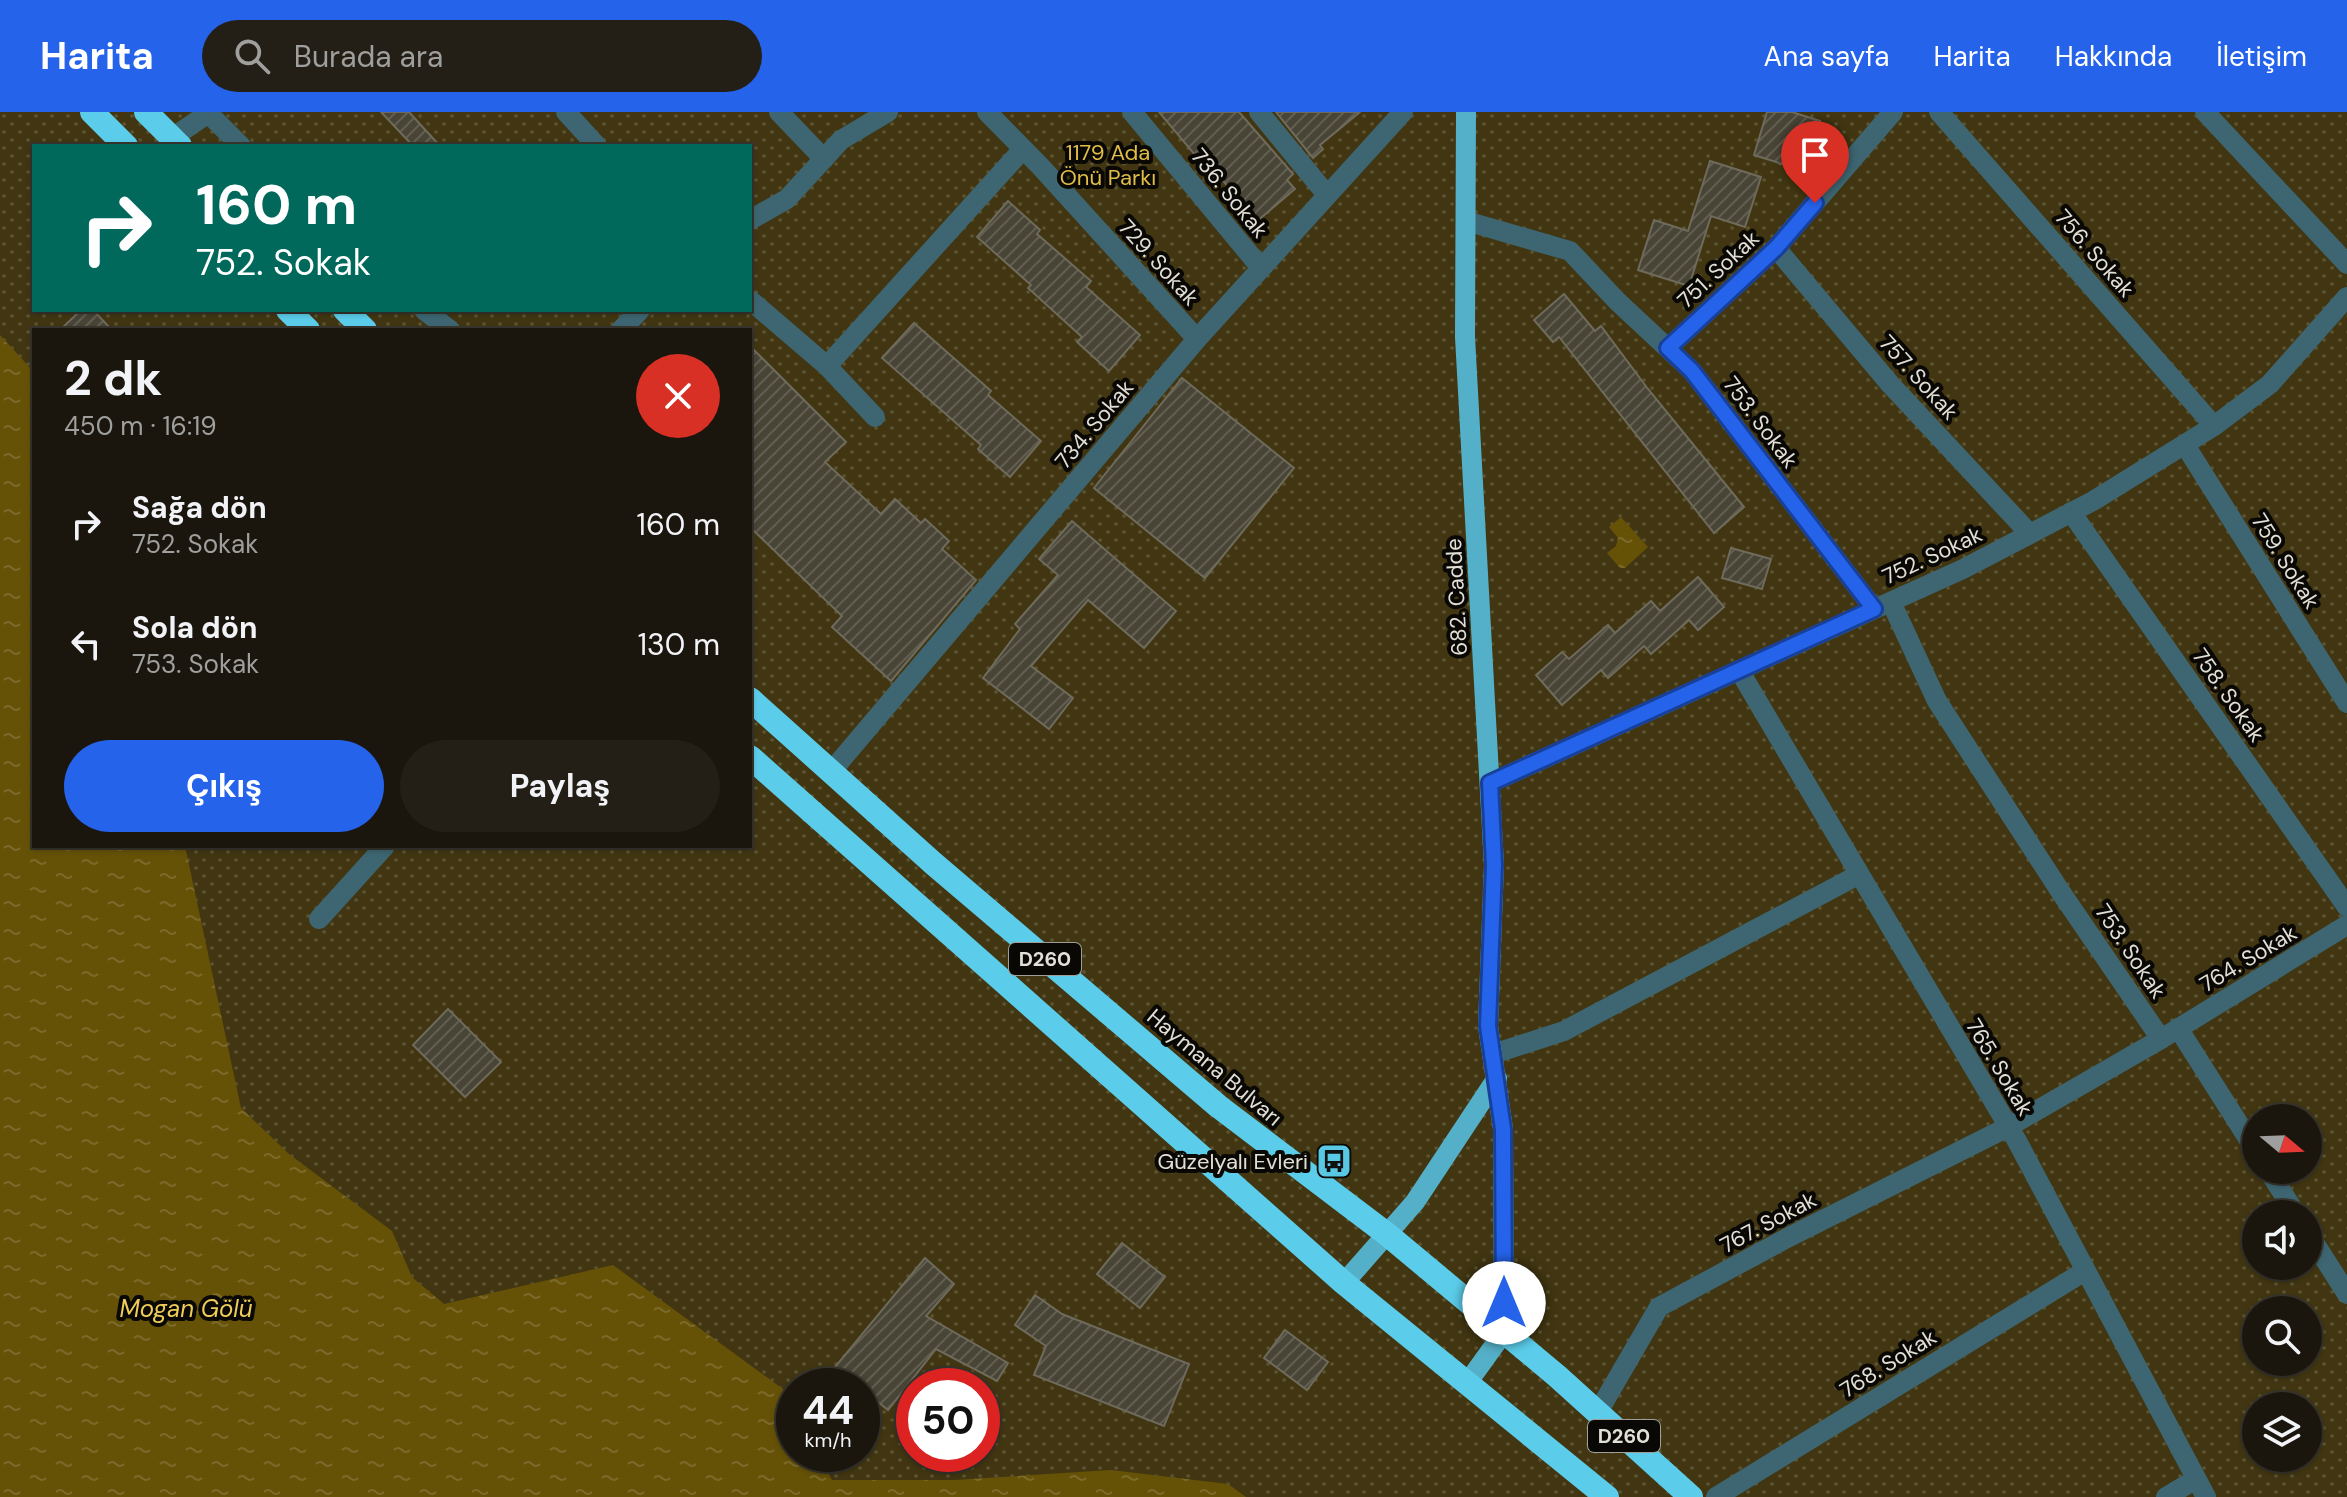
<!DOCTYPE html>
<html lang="tr">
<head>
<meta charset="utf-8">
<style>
	body { margin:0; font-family:"DM Sans",sans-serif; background:#231f16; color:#f1f3f6; height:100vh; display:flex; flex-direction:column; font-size:30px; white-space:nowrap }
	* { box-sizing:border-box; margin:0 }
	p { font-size:26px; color:#9f9f9d }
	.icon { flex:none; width:44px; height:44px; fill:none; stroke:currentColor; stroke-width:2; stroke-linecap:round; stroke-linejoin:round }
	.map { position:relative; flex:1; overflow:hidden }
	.sheet { position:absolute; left:32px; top:216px; width:720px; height:520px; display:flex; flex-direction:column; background:#1a160d; border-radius:0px; box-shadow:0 2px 6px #0004,0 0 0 2px #38352e }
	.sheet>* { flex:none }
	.banner { position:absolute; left:32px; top:32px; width:720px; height:168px; border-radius:0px; box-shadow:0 2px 6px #0004,0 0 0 2px #38352e; background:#00695c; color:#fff; overflow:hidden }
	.needle { width:52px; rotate:109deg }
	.buttons { position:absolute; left:2242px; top:992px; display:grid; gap:16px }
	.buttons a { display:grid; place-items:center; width:80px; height:80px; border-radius:50%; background:#1a160d; box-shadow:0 2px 6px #0004,0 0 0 2px #38352e; font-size:40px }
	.speed { position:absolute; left:776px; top:1256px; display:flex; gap:16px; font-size:40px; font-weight:700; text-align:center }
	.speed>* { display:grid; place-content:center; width:104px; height:104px; border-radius:50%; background:#1a160d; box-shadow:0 2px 6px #0004,0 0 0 2px #38352e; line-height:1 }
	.speed small { font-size:20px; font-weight:400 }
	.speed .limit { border:12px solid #d22; background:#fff; color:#111 }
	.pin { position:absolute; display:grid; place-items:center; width:68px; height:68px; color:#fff; margin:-82px -34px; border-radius:50% 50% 50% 0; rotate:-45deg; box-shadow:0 0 8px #0007 }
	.pin .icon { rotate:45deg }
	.me { position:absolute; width:88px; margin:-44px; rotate:0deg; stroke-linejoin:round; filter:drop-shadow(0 0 6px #0008) }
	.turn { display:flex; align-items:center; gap:28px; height:168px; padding:0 32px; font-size:36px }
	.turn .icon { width:104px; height:104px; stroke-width:2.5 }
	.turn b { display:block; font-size:56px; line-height:68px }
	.round { display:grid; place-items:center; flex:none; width:84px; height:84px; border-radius:42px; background:#231f16 }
	.head { display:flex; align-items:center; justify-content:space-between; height:136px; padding:0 32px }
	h1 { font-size:48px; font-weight:700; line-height:60px }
	.button { display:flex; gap:16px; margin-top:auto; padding:16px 32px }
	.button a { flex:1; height:92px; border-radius:48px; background:#2563eb; color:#fff; font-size:32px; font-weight:700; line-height:92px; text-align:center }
	.button a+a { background:#231f16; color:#f1f3f6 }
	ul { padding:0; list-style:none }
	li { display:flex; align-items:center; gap:24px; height:120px; padding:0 32px }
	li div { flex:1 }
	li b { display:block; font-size:30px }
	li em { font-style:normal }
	header { display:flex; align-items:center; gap:48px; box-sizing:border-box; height:112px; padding:0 40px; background:#2563eb; color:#fff }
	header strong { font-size:38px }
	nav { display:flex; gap:44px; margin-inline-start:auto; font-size:28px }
	.search { width:560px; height:72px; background:#231f16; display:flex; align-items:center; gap:20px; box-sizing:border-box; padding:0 28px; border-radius:44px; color:#9f9f9d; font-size:30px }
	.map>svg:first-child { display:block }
	.grass { fill:url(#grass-dots); fill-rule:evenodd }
	.water { fill:url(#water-ripples) }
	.building { fill:url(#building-hatch); stroke:#6f6b5c; stroke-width:2 }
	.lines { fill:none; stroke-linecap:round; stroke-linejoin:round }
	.minor { stroke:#3d6672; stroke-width:20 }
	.major { stroke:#54b0c8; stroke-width:20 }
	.highway { stroke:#5bcdea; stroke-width:24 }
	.route-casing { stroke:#184099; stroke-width:20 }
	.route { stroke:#2563eb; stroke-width:14 }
	.labels { text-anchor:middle; stroke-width:8; stroke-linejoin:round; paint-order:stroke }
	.shield { fill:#090804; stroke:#a19e98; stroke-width:2 }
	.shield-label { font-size:20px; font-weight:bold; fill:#e2dfd7 }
	.park-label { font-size:22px; fill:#e1be47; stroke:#090804 }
	.street-label { font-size:22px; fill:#e2dfd7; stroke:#090804 }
	.poi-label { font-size:22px; fill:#e2dfd7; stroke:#090804; text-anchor:end }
	.water-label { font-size:24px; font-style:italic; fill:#efcd58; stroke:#090804 }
</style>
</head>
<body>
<header>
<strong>Harita</strong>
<div class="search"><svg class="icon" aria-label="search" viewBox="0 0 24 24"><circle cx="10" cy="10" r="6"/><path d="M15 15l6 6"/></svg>Burada ara</div>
<nav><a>Ana sayfa</a><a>Harita</a><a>Hakkında</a><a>İletişim</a></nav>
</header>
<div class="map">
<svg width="2347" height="1385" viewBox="0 0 2347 1385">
	<defs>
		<pattern id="grass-dots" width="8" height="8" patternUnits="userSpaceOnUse" patternTransform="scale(2)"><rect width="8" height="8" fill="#413611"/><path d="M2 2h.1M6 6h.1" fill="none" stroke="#5c5333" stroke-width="1.8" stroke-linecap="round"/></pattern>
		<pattern id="water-ripples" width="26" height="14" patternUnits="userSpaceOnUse" patternTransform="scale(2)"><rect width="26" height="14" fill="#655207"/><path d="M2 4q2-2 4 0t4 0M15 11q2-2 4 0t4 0" fill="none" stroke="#7b6a2a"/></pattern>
		<pattern id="building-hatch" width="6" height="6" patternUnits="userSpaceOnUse" patternTransform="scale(2)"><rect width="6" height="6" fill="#484436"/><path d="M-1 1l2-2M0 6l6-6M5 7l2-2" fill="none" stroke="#625f52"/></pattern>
	</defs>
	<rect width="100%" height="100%" fill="#221e11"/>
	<!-- grass -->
	<path class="grass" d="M0,0H2347V1385H0ZM34,34H750V198H34ZM34,218H750V734H34ZM2256,1006H2308V1058H2256ZM2256,1102H2308V1154H2256ZM2256,1198H2308V1250H2256ZM794,1274H862V1342H794ZM914,1274H982V1342H914ZM2256,1294H2308V1346H2256Z"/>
	<!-- water -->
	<g class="water">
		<polygon points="0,223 34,260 34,734 185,734 241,996 289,1042 392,1119 412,1165 444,1192 613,1153 783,1277 794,1297 794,1342 818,1342 832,1368 955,1368 1111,1358 1228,1372 1246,1385 0,1385"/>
		<polygon points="1621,405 1648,435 1625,456 1620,456 1607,441 1616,434 1618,426 1609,415"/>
	</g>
	<!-- building -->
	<g class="building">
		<polygon points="381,0 409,0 440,34 413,34"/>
		<polygon points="1159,0 1239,0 1293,62 1287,68 1295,77 1256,110 1220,65 1216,68"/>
		<polygon points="1276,0 1360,0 1320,33 1323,37 1313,46"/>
		<polygon points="1767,0 1792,0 1820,9 1804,59 1754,43"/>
		<polygon points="1710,49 1761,65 1745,115 1711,104 1689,174 1638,158 1654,108 1688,119"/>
		<polygon points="1008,89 1040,118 1037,122 1091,169 1086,175 1140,223 1109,259 1077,230 1082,225 1028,176 1031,173 977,125"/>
		<polygon points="1564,182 1595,219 1601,214 1648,277 1744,395 1714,421 1559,225 1553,230 1534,208"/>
		<polygon points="81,198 93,198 112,218 60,218"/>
		<polygon points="914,211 991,279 988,283 1041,329 1010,365 978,337 981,333 882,246"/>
		<polygon points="750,234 846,330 825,350 881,402 895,387 921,411 925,407 949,429 942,437 976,468 891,569 832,515 842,504 750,415"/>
		<polygon points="1182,266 1294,356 1205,466 1094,376"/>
		<polygon points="1072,409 1176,499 1144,536 1088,488 1031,554 1073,586 1049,617 983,566 1020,517 1015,512 1058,463 1039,447"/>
		<polygon points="1731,436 1771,447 1762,477 1722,466"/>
		<polygon points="1698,465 1724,495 1698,518 1689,508 1651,542 1644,534 1608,566 1601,558 1562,593 1536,563 1562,540 1569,547 1608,513 1615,521 1651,489 1660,499"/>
		<polygon points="448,897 501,950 465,985 413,933"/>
		<polygon points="1122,1131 1165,1165 1140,1196 1097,1162"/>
		<polygon points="925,1146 954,1172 926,1204 1008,1251 997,1269 936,1237 888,1298 862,1277 862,1274 858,1274 835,1255"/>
		<polygon points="1035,1183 1062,1202 1189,1252 1164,1314 1034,1263 1046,1234 1015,1213"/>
		<polygon points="1285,1218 1328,1250 1307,1278 1264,1246"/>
	</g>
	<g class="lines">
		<!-- minor -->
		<g class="minor">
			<polyline points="566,0 597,34"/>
			<polyline points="779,0 824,47"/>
			<polyline points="987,0 1041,55 1197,227"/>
			<polyline points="1132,0 1261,156"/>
			<polyline points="1259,0 1327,83"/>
			<polyline points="1939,0 2214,314"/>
			<polyline points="2205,0 2347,152"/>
			<polyline points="209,2 241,34"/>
			<polyline points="172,26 210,0"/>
			<polyline points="750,108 787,87 841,28 888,0"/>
			<polyline points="1466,109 1570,139 1617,189 1692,259 1874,497"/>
			<polyline points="1776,136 1890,272 2030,422"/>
			<polyline points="750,188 827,254 875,305"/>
			<polyline points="424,198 450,218"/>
			<polyline points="621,218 640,198"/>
			<polyline points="1668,236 1776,136 1893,0"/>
			<polyline points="827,254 1023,37"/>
			<polyline points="2185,333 2347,591"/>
			<polyline points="2071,400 2347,795"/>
			<polyline points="1891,490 1937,589 2062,782 2161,927"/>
			<polyline points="1739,558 2017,1029 2206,1385"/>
			<polyline points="830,661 1197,227 1403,0"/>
			<polyline points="1490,671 1963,457 2093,389 2214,314 2270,272 2347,185"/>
			<polyline points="319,807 385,734"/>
			<polyline points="2178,916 2256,1039"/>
			<polyline points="1493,942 1564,919 1858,763"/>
			<polyline points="2268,1058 2296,1102"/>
			<polyline points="2308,1121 2347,1182"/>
			<polyline points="1598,1300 1659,1195 1787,1126 2008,1015 2161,927 2347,813"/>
			<polyline points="1716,1385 2085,1159"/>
			<polyline points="2166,1385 2196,1367"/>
		</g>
		<!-- major -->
		<g class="major">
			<polyline points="1466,0 1465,225 1494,753 1488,914 1503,1017 1504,1220 1468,1270"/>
			<polyline points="1344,1171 1415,1090 1497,966"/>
		</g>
		<!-- highway -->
		<g class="highway">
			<polyline points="92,0 126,34"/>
			<polyline points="146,0 180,34"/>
			<polyline points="288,198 308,218"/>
			<polyline points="345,198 365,218"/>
			<polyline points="750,587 934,752 1218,994 1388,1123 1557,1264 1691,1385"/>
			<polyline points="750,645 1344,1171 1607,1385"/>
		</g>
	</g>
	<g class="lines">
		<defs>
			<polyline id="route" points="1504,1191 1503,1017 1488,914 1494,753 1490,671 1874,497 1692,259 1668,236 1776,136 1815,91"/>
		</defs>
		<!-- route casing -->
		<use href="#route" class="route-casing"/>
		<!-- route -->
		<use href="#route" class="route"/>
	</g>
	<!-- icons -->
	<defs>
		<symbol id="bus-square" viewBox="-11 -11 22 22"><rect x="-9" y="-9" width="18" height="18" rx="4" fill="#59c8e5" stroke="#090804"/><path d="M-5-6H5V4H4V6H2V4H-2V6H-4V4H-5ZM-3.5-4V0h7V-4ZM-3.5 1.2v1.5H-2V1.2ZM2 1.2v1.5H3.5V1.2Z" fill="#111"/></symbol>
	</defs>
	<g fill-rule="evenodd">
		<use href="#bus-square" x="1314" y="1029" width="40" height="40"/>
	</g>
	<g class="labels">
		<!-- shield labels -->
		<g class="shield">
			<rect x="1009" y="831" width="72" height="32" rx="6"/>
			<rect x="1588" y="1308" width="72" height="32" rx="6"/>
		</g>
		<g class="shield-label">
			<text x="1045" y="854">D260</text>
			<text x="1624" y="1331">D260</text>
		</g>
		<!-- park labels -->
		<g class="park-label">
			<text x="1108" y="48">1179 Ada<tspan x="1108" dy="25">Önü Parkı</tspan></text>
		</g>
		<!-- street labels -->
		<g class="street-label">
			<text transform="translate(1230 81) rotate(51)" y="8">736. Sokak</text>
			<text transform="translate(2095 141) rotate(49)" y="8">756. Sokak</text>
			<text transform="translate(1159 150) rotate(48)" y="8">729. Sokak</text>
			<text transform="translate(1718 157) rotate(-43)" y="8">751. Sokak</text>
			<text transform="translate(1919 265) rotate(48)" y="8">757. Sokak</text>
			<text transform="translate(1761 310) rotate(53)" y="8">753. Sokak</text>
			<text transform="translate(1094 312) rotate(-50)" y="8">734. Sokak</text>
			<text transform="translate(1932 443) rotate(-25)" y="8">752. Sokak</text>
			<text transform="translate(2286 449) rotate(58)" y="8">759. Sokak</text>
			<text transform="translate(1456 485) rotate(-93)" y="8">682. Cadde</text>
			<text transform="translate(2229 583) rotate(55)" y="8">758. Sokak</text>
			<text transform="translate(2131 839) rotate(56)" y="8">753. Sokak</text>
			<text transform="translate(2248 846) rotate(-31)" y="8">764. Sokak</text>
			<text transform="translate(1215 955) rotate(40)" y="8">Haymana Bulvarı</text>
			<text transform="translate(2000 955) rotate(59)" y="8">765. Sokak</text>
			<text transform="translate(1768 1110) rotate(-28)" y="8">767. Sokak</text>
			<text transform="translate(1888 1251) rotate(-32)" y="8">768. Sokak</text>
		</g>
		<!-- poi labels -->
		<g class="poi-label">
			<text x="1308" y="1057">Güzelyalı Evleri</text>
		</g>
		<!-- water labels -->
		<g class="water-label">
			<text x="186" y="1205">Mogan Gölü</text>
		</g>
	</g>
</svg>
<div class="buttons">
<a><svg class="needle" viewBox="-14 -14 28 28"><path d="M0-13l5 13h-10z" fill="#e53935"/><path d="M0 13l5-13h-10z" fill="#9f9f9d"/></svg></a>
<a><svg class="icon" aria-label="sound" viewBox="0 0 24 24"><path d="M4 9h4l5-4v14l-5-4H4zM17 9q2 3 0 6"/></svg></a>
<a><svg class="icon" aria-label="search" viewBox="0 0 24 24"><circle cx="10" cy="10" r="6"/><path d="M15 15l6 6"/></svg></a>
<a><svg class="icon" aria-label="layers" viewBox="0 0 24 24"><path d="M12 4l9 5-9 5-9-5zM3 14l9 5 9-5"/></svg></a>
</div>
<div class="speed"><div>44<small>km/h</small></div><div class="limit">50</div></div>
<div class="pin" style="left:1815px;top:91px;background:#d93025"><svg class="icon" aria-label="arrive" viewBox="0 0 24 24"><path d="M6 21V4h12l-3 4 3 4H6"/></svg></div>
<svg class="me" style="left:1504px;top:1191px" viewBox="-20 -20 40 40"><circle r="19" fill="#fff"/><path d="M0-13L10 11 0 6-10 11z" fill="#2563eb"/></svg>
<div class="banner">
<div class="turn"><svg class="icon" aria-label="right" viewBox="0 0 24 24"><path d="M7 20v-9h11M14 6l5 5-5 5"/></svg><div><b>160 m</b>752. Sokak</div></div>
</div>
<section class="sheet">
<div class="head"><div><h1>2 dk</h1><p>450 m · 16:19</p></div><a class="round" style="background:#d93025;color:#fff"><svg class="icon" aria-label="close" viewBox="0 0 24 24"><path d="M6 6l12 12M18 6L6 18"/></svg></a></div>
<ul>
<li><svg class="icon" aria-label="right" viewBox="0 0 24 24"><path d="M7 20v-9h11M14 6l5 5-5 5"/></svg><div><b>Sağa dön</b><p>752. Sokak</p></div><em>160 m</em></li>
<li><svg class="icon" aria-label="left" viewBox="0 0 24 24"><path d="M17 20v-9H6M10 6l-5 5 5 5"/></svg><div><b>Sola dön</b><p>753. Sokak</p></div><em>130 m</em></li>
</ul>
<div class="button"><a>Çıkış</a><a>Paylaş</a></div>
</section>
</div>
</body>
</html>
